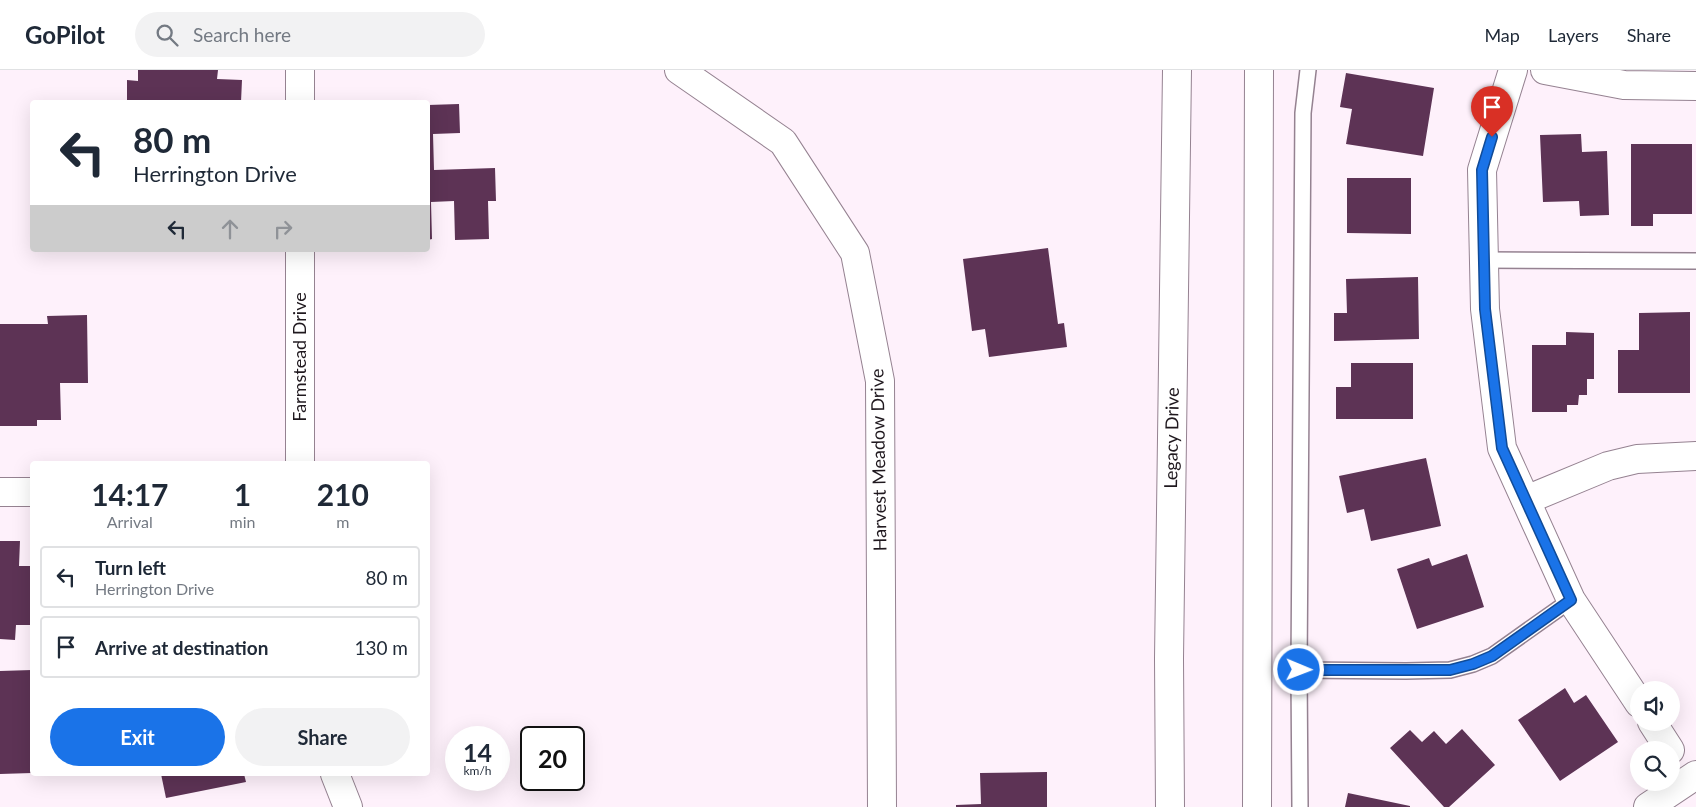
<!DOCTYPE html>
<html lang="en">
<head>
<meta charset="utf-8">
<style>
	body { margin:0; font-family:Lato,sans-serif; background:#f2f2f3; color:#1f2937; height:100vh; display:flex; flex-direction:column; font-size:19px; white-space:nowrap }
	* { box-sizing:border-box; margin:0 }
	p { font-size:16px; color:#747a83 }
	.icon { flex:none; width:28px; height:28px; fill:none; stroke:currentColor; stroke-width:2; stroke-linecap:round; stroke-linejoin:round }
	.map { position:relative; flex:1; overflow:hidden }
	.panel { position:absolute; left:30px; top:391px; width:400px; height:315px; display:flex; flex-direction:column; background:#fff; border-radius:5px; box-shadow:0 5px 20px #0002 }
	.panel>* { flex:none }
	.top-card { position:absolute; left:30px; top:30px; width:400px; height:152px; border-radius:5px; box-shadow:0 5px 20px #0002; background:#fff; color:#1f2937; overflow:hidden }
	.fabs { position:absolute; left:1630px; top:611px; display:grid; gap:10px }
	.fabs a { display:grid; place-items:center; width:50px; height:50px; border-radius:50%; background:#fff; box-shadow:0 5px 20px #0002; font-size:25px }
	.speed { position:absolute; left:445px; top:656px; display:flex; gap:10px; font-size:25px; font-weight:700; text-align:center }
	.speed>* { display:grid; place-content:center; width:65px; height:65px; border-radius:50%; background:#fff; box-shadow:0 5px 20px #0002; line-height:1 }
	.speed small { font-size:12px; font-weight:400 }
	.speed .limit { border:2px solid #111; border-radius:8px; background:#fff; color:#111 }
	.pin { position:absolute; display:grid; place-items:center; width:42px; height:42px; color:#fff; margin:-51px -21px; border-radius:50% 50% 50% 0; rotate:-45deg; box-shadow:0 0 5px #0007 }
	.pin .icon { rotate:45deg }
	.me { position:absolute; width:55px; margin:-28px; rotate:91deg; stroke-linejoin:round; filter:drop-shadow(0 0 4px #0008) }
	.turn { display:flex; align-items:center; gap:18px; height:105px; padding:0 20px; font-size:22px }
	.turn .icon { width:65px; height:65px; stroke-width:2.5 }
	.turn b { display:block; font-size:35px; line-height:42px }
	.lanes { display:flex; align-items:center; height:48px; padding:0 20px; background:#0003; justify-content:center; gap:25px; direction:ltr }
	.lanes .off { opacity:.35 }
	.eta { display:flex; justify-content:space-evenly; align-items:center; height:85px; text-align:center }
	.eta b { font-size:30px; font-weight:700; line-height:35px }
	.action { display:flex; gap:10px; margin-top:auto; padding:10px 20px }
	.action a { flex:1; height:58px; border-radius:30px; background:#1a73e8; color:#fff; font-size:20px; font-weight:700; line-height:58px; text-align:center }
	.action a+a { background:#f2f2f3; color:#1f2937 }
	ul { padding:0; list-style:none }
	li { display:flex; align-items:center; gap:15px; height:62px; margin:0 10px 8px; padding:0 10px; border:2px solid #e0e1e3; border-radius:5px }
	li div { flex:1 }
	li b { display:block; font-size:19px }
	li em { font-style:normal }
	header { display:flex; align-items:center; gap:30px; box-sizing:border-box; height:70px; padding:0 25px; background:#fff; border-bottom:1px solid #e0e1e3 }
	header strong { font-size:24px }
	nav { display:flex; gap:28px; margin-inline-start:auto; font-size:18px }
	.search { width:350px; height:45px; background:#f2f2f3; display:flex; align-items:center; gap:12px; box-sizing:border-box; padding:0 18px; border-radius:28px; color:#747a83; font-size:19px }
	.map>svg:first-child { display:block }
	.building { fill:#5d3355 }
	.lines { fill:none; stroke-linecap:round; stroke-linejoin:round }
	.service-casing { stroke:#958291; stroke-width:18 }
	.minor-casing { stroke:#958291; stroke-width:30 }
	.secondary-casing { stroke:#958291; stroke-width:30 }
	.service { stroke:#fff; stroke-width:15 }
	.minor { stroke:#fff; stroke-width:28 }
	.secondary { stroke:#fff; stroke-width:28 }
	.route-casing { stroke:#114b97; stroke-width:12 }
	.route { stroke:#1a73e8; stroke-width:9 }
	.labels { text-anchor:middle; stroke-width:5; stroke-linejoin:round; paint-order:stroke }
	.street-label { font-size:18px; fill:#1f181e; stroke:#fff }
</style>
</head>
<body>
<header>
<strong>GoPilot</strong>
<div class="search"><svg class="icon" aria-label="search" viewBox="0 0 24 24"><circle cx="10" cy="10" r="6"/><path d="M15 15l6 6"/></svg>Search here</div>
<nav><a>Map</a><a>Layers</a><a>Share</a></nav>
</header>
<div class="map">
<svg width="1696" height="737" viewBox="0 0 1696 737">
	<rect width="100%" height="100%" fill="#fef1fb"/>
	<!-- building -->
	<g class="building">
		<polygon points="138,0 218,0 217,9 242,10 241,32 127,32 127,10 138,11"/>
		<polygon points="1346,3 1434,18 1423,86 1346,74 1352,39 1340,37"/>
		<polygon points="459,34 460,63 433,64 434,100 495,98 496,131 488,131 489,169 455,170 454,131 431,132 432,169 428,170 428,35"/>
		<polygon points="1581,64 1582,82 1607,81 1609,145 1580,146 1579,131 1543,132 1540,65"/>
		<polygon points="1631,74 1692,74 1692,144 1653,144 1653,156 1631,156"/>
		<polygon points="1347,108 1411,108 1411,164 1347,163"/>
		<polygon points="1048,178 1058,254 1064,253 1067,277 989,287 985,259 972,261 963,189"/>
		<polygon points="1418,207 1419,269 1334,271 1334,243 1347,243 1346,209"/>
		<polygon points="1690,242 1690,323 1618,323 1618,280 1639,280 1639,243"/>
		<polygon points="87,245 88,313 60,313 61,350 37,350 37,356 0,356 0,254 48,254 47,246"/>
		<polygon points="1566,262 1594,263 1594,309 1587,309 1587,325 1579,325 1578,335 1567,335 1567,342 1532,342 1532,275 1566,275"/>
		<polygon points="1351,293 1413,293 1413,349 1336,349 1336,317 1351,317"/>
		<polygon points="1426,388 1441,456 1371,471 1364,439 1347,443 1339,406"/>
		<polygon points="0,471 20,471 19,496 30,496 30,514 32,514 32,555 16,555 15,570 0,569"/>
		<polygon points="1467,484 1484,537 1417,559 1397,499 1429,488 1432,496"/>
		<polygon points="32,600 32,703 0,704 0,601"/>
		<polygon points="1565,618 1574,633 1586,625 1618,672 1560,711 1518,650"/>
		<polygon points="1462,659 1495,695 1449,737 1444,737 1390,678 1410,660 1422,672 1434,661 1446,674"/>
		<polygon points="1047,702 1047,737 956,737 956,735 981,734 980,703"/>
		<polygon points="161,704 244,704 246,712 166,728"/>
		<polygon points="1348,723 1410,736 1410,737 1345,737"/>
	</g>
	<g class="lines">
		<defs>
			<g id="service">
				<polyline points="1484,190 1696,191"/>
				<polyline points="1299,600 1406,601 1450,600 1473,594 1492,586 1571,530"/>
				<polyline points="1300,737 1299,600 1303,43 1308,0"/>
			</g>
			<g id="minor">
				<polyline points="679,0 783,72 855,183 880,311 882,737"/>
				<polyline points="1513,0 1482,100 1485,239 1502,378 1571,530 1639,633"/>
				<polyline points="1545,0 1624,15 1696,16"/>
				<polyline points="300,32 300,0"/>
				<polyline points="300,394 300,180"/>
				<polyline points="0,422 32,422"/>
				<polyline points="1526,430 1608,396 1637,389 1696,386"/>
				<polyline points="1652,652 1670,680"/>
				<polyline points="335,704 348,737"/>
				<polyline points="1648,737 1696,705"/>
			</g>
			<g id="secondary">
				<polyline points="1170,737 1169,589 1177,0"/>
				<polyline points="1257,737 1259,0"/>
			</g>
		</defs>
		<!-- service casing -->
		<use href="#service" class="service-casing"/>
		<!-- minor casing -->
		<use href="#minor" class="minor-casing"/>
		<!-- secondary casing -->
		<use href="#secondary" class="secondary-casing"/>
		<!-- service -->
		<use href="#service" class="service"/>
		<!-- minor -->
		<use href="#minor" class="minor"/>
		<!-- secondary -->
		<use href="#secondary" class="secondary"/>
	</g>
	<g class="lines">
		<defs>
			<polyline id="route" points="1299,600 1450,600 1473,594 1492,586 1571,530 1502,378 1485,239 1482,100 1492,67"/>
		</defs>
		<!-- route casing -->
		<use href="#route" class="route-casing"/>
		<!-- route -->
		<use href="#route" class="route"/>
	</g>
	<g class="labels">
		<!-- street labels -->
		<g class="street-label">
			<text transform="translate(300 287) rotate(-90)" y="6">Farmstead Drive</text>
			<text transform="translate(1172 368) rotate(-89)" y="6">Legacy Drive</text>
			<text transform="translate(879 390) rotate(-91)" y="6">Harvest Meadow Drive</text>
		</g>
	</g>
</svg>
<div class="fabs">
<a><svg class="icon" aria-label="sound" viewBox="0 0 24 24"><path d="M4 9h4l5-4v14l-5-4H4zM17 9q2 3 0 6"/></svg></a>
<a><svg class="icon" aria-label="search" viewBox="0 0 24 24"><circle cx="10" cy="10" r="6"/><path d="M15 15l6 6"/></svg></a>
</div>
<div class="speed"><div>14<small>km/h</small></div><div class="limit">20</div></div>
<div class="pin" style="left:1492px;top:67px;background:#d93025"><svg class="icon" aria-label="arrive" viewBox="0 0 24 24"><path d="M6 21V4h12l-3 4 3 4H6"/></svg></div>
<svg class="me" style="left:1299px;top:600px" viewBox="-20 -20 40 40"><circle r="17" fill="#1a73e8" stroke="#fff" stroke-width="3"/><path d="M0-11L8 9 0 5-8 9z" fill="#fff"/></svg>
<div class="top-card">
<div class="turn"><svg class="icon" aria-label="left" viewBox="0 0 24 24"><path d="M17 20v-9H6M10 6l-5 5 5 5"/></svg><div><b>80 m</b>Herrington Drive</div></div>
<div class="lanes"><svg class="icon" aria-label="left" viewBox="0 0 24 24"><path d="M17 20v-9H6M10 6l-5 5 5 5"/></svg><svg class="icon off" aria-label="ahead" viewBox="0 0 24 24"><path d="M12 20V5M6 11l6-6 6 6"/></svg><svg class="icon off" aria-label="right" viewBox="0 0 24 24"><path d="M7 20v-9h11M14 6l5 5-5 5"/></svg></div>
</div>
<section class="panel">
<div class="eta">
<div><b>14:17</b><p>Arrival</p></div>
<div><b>1</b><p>min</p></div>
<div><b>210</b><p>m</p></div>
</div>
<ul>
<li><svg class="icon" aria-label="left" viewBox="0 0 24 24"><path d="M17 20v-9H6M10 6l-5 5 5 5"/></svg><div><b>Turn left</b><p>Herrington Drive</p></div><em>80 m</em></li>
<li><svg class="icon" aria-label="arrive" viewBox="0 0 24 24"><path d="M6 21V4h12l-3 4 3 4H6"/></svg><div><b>Arrive at destination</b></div><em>130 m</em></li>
</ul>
<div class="action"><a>Exit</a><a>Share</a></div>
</section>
</div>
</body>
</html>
